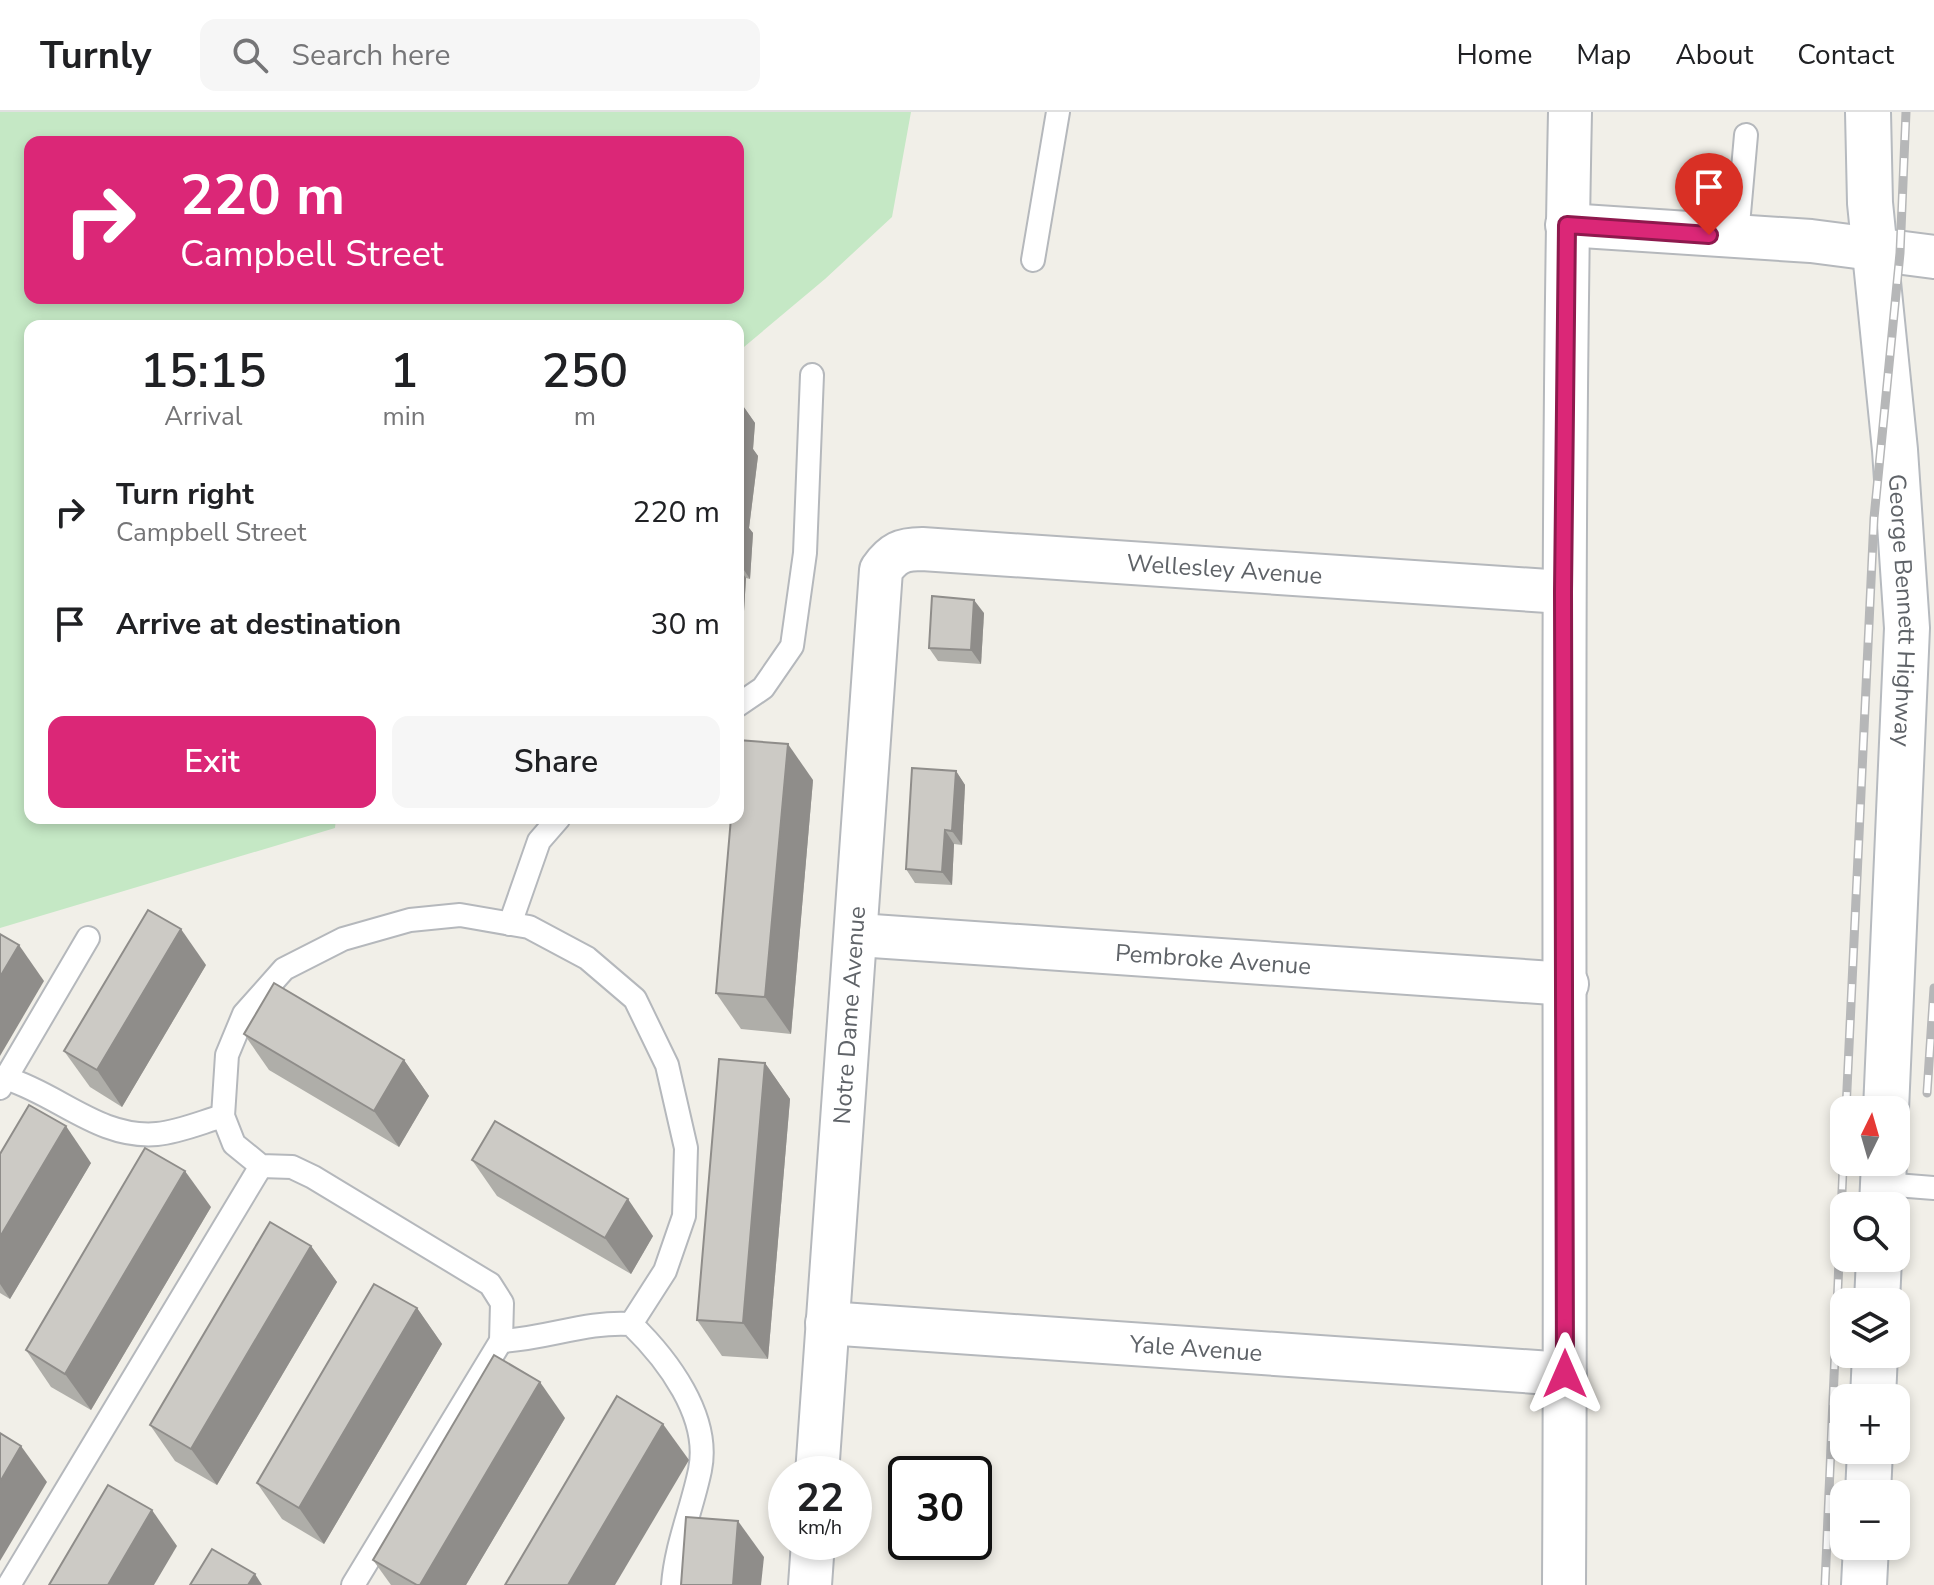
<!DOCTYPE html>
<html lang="en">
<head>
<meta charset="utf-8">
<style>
	body { margin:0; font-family:"Nunito Sans",sans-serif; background:#f6f6f6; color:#202124; height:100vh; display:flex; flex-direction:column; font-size:30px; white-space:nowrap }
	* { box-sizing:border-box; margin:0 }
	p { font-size:26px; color:#757577 }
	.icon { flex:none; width:44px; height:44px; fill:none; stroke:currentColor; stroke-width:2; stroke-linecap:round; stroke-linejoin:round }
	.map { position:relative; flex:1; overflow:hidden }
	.side { position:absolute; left:24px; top:208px; width:720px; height:504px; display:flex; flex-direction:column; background:#fff; border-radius:16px; box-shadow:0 4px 12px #0003 }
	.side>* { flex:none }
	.guide { position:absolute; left:24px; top:24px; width:720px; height:168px; border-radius:16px; box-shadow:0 4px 12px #0003; background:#db2777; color:#fff; overflow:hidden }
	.needle { width:52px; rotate:5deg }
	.buttons { position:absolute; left:1830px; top:984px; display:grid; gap:16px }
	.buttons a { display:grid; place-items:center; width:80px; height:80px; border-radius:16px; background:#fff; box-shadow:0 4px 12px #0003; font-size:40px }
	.speed { position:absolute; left:768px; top:1344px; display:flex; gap:16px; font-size:40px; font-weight:700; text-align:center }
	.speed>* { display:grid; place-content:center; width:104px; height:104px; border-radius:50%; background:#fff; box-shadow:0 4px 12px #0003; line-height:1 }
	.speed small { font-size:20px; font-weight:400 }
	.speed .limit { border:4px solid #111; border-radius:12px; background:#fff; color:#111 }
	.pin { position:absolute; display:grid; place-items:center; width:68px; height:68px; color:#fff; margin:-82px -34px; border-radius:50% 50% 50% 0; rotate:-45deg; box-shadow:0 0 8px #0007 }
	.pin .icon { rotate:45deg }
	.me { position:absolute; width:88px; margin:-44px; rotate:0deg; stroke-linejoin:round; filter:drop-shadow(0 0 6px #0008) }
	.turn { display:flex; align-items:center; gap:28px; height:168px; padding:0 24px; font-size:36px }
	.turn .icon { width:104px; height:104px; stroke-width:2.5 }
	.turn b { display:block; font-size:56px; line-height:68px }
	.eta { display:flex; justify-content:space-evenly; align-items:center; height:136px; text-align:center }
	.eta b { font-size:48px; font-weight:600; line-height:56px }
	.primary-button { display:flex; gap:16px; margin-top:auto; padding:16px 24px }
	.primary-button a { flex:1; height:92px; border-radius:16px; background:#db2777; color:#fff; font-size:32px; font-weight:600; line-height:92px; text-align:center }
	.primary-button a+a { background:#f6f6f6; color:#202124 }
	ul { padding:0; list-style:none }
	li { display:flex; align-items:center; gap:24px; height:112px; padding:0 24px }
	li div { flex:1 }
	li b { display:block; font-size:30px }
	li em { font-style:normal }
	header { display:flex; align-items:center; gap:48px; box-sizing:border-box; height:112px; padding:0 40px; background:#fff; border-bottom:2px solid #e0e0e0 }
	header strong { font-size:38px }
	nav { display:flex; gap:44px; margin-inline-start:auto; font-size:28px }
	.search { width:560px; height:72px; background:#f6f6f6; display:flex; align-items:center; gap:20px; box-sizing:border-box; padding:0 28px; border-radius:16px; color:#757577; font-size:30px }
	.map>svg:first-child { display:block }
	.green { fill:#c5e8c5; fill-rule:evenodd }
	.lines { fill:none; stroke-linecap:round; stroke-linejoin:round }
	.service-casing { stroke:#b5b8bc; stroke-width:26 }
	.minor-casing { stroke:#b5b8bc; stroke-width:46 }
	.secondary-casing { stroke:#b6babf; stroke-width:48 }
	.service { stroke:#fff; stroke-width:22 }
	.minor { stroke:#fff; stroke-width:42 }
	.secondary { stroke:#fff; stroke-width:44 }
	.rail-casing { stroke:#b6b7b8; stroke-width:9 }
	.rail { stroke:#fff; stroke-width:6; stroke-dasharray:18; stroke-linecap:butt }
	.wall { fill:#afaea9 }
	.shaded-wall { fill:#8f8d8a }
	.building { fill:#cccac5; stroke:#8f8d8a; stroke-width:2 }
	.route-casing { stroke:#8e194d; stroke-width:20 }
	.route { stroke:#db2777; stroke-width:14 }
	.labels { text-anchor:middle; stroke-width:6; stroke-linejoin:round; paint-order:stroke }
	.street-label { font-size:24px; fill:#5f6368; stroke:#fff }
</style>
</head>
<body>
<header>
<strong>Turnly</strong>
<div class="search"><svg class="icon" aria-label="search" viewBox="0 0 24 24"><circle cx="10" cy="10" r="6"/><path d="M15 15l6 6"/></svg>Search here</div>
<nav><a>Home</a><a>Map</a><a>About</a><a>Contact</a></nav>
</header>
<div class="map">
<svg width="1934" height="1473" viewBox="0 0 1934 1473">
	<rect width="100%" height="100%" fill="#f1efe8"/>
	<!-- green -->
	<path class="green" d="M0,0H911L892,105L825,167L738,240V214H30V706H336L335,716L0,816ZM30,30H738V186H30Z"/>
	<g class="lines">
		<defs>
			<g id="service">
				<polyline points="1737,124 1746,23"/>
				<polyline points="1033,148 1058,0"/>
				<polyline points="738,593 763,576 792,534 805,441 812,263"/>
				<polyline points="510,812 539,729 559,706"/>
				<path d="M8,967C59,983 100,1027 157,1022C179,1020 202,1010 223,1004"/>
				<polyline points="0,976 88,826"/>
				<polyline points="1883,1072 1934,1076"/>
				<path d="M501,1229C546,1227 586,1209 631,1212C667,1247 711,1304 700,1358C692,1397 676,1433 673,1473"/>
				<polyline points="9,1473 261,1054"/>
				<polyline points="353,1473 501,1229 502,1191 490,1172 313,1065 292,1055 261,1054 234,1032 223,1004 227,943 244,902 284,857 343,827 410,808 460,803 529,815 587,846 635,887 667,953 686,1036 684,1104 665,1159 631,1212"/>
			</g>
			<g id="minor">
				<polyline points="1567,113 1811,129 1934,145"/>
				<path id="s1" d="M858,823L1567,872"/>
				<path id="s2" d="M827,1211L1565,1262"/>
				<path id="s3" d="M817,1362L881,458C893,441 902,437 922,437L1563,480"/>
				<polyline points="810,1473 813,1430"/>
				<path d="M1564,1473C1567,982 1560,491 1570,0"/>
			</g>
			<g id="secondary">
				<path id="s4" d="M1868,0L1870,91L1895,338L1907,516L1886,998"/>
				<polyline points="1882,1094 1884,1050"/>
				<polyline points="1877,1190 1879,1146"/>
				<polyline points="1873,1286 1875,1242"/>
				<polyline points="1868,1382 1870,1338"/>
				<polyline points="1864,1473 1866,1434"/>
			</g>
		</defs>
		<!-- service casing -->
		<use href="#service" class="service-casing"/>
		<!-- minor casing -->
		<use href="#minor" class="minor-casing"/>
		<!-- secondary casing -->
		<use href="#secondary" class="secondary-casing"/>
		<!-- service -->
		<use href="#service" class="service"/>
		<!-- minor -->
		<use href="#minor" class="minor"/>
		<!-- secondary -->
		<use href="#secondary" class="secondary"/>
		<defs>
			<g id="rail">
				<polyline points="1927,981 1934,876"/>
				<polyline points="1846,998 1874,406 1900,141 1906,0"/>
				<polyline points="1825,1473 1844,1033"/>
			</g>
		</defs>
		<!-- rail casing -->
		<use href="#rail" class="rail-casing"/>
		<!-- rail -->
		<use href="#rail" class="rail"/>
	</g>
	<!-- wall -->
	<g class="wall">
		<polygon points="738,291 741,291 755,311 753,337 758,344 749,416 753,421 750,467 746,466 744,499 738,499"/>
		<polygon points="984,501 981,552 938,549 929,536"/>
		<polygon points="956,659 965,673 962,733 954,732 952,773 915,771 906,757"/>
		<polygon points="813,668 791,922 741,917 716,881"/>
		<polygon points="206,853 122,995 90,975 64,939"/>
		<polygon points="244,922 404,948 429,984 399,1035 269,958"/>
		<polygon points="765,951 790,987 768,1247 722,1244 697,1208"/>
		<polygon points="0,1042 91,1051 10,1187 0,1181"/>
		<polygon points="472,1048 653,1124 631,1162 497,1084"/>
		<polygon points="211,1095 91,1298 51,1275 26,1238"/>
		<polygon points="311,1134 337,1170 217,1373 175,1349 150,1313"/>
		<polygon points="417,1196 442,1232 324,1432 282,1407 257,1371"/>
		<polygon points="565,1306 466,1473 391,1473 373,1448"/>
	</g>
	<!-- shaded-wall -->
	<g class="shaded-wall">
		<polygon points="741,291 755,311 753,337 758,344 749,416 753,421 750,467 738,449 739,324"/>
		<polygon points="738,455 746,466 744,499 738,491"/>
		<polygon points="974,488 984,501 981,552 971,538"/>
		<polygon points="788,632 813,668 791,922 765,885"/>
		<polygon points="956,659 965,673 962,733 952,719"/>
		<polygon points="945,718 954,732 952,773 942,760"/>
		<polygon points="181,817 206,853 122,995 97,958"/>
		<polygon points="19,833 44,869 0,944 0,865"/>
		<polygon points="404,948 429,984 399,1035 374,999"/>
		<polygon points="765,951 790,987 768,1247 743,1211"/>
		<polygon points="66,1014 91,1051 10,1187 0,1172 0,1125"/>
		<polygon points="185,1059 211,1095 91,1298 65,1262"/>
		<polygon points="628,1087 653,1124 631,1162 605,1126"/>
		<polygon points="311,1134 337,1170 217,1373 191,1337"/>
		<polygon points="417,1196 442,1232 324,1432 299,1396"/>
		<polygon points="540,1270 565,1306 466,1473 420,1473"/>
		<polygon points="663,1312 689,1348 615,1473 568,1473"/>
		<polygon points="21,1334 47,1370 0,1449 0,1370"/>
		<polygon points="152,1398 177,1434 154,1473 108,1473"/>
		<polygon points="738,1409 764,1445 761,1473 733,1473"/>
		<polygon points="255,1462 262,1473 248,1473"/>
	</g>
	<!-- building -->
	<g class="building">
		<polygon points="738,291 741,291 739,324 744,324 738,373"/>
		<polygon points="932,484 974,488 971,538 929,536"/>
		<polygon points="738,628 788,632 765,885 716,881 731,706 738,706"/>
		<polygon points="912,656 956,659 952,719 945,718 942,760 906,757"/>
		<polygon points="148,798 181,817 97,958 64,939"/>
		<polygon points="0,822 19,833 0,865"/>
		<polygon points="274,871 404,948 374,999 244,922"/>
		<polygon points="719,947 765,951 743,1211 697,1208"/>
		<polygon points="29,993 66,1014 0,1125 0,1042"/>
		<polygon points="495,1009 628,1087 605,1126 472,1048"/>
		<polygon points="145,1036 185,1059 65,1262 26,1238"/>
		<polygon points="270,1110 311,1134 191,1337 150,1313"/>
		<polygon points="374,1172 417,1196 299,1396 257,1371"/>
		<polygon points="494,1243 540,1270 420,1473 417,1473 373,1448"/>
		<polygon points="617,1284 663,1312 568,1473 505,1473"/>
		<polygon points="0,1321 21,1334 0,1370"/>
		<polygon points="108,1373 152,1398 108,1473 49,1473"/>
		<polygon points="686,1405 738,1409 733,1473 681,1473"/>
		<polygon points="212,1437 255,1462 248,1473 190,1473"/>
	</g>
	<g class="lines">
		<defs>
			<polyline id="route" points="1565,1262 1563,480 1567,113 1709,123"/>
		</defs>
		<!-- route casing -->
		<use href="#route" class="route-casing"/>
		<!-- route -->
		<use href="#route" class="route"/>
	</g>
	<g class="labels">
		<!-- street labels -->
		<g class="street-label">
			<text dy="8" stroke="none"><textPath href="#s3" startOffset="1258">Wellesley Avenue</textPath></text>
			<text dy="8" stroke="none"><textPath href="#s4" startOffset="500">George Bennett Highway</textPath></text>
			<text dy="8" stroke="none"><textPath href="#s1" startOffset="356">Pembroke Avenue</textPath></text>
			<text dy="8" stroke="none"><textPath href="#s3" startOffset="460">Notre Dame Avenue</textPath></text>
			<text dy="8" stroke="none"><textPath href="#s2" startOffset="370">Yale Avenue</textPath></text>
		</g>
	</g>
</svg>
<div class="buttons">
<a><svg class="needle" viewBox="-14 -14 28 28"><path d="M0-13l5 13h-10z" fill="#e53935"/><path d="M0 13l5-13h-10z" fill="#757577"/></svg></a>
<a><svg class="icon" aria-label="search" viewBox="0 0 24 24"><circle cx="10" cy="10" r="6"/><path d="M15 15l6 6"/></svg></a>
<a><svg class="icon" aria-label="layers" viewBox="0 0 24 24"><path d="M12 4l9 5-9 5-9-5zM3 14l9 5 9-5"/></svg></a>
<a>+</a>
<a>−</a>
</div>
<div class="speed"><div>22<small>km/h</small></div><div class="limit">30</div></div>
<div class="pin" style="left:1709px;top:123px;background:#d93025"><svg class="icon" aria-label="arrive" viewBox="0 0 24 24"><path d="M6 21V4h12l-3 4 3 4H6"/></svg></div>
<svg class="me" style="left:1565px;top:1262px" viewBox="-20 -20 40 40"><path d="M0-17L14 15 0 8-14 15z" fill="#db2777" stroke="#fff" stroke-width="4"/></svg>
<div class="guide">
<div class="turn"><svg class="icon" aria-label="right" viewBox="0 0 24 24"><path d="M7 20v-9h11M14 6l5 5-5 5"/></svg><div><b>220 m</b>Campbell Street</div></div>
</div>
<section class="side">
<div class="eta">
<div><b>15:15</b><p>Arrival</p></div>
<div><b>1</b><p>min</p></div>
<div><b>250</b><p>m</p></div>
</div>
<ul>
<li><svg class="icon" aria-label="right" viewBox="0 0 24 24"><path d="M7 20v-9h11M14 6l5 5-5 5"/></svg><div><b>Turn right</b><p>Campbell Street</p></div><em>220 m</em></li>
<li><svg class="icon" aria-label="arrive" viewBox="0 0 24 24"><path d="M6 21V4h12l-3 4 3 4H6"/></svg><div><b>Arrive at destination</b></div><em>30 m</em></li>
</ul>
<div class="primary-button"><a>Exit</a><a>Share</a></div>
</section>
</div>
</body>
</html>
